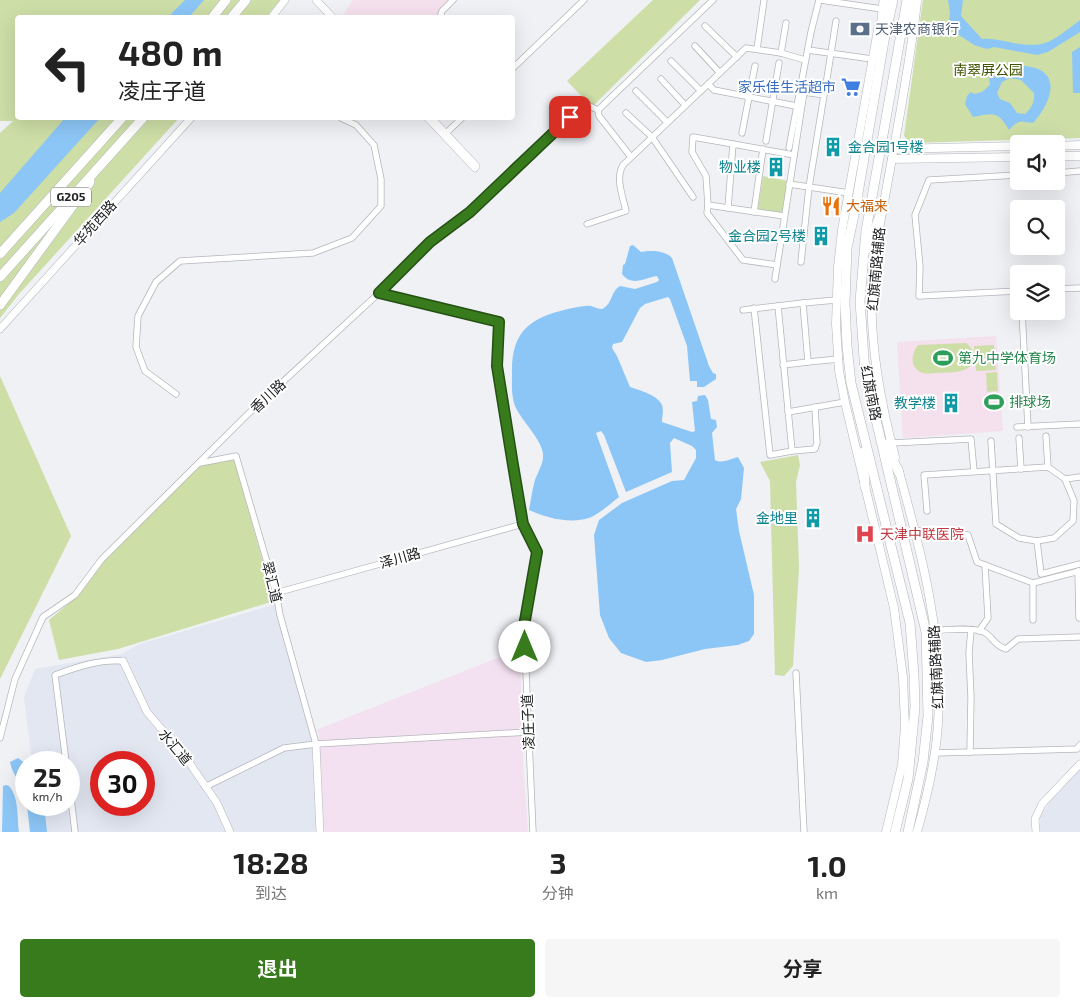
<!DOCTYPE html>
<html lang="zh">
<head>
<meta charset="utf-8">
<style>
	body { margin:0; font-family:"Exo 2","Noto Sans SC",sans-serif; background:#f6f6f6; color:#222; height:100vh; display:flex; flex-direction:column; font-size:19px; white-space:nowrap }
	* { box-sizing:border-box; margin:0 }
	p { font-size:16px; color:#767676 }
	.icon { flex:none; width:28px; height:28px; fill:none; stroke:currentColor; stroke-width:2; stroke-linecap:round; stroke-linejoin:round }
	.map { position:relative; height:832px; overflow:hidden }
	.panel { display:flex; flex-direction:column; background:#fff; flex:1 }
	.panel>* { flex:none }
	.guide { position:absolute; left:15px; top:15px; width:500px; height:105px; border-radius:5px; box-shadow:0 5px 20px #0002; background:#fff; color:#222; overflow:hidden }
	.fabs { position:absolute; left:1010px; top:135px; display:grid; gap:10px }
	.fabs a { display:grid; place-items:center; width:55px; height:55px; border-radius:5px; background:#fff; box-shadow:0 5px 20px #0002; font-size:25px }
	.speed { position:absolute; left:15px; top:751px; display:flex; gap:10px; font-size:25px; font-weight:700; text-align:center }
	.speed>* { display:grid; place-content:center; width:65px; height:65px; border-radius:50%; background:#fff; box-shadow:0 5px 20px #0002; line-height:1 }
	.speed small { font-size:12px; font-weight:400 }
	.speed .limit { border:8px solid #d22; background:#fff; color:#111 }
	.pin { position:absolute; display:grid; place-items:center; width:42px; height:42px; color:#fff; margin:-21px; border-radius:10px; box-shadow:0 2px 8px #0006 }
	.me { position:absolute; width:55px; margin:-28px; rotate:0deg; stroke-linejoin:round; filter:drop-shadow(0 0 4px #0008) }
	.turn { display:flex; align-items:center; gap:18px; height:105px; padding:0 20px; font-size:22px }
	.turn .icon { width:65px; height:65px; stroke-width:2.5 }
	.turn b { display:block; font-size:35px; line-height:42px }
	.eta { display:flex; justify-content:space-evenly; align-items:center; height:85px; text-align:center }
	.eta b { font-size:30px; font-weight:700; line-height:35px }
	.primary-button { display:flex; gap:10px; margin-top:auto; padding:10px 20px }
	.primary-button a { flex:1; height:58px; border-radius:5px; background:#387b1d; color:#fff; font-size:20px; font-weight:700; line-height:58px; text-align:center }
	.primary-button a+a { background:#f6f6f6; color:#222 }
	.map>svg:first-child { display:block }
	.built { fill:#e2e7f2; fill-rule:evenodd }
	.industrial { fill:#f3e0f0 }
	.education { fill:#f5e0ee }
	.green { fill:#cddea7 }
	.water { fill:#8cc6f7; fill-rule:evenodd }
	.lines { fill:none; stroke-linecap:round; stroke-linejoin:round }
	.minor-casing { stroke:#b4b6ba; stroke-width:7 }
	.tertiary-casing { stroke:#b4b6ba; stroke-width:8 }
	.secondary-casing { stroke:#b4b6ba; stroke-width:9 }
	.trunk-casing { stroke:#b4b6ba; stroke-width:10 }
	.minor { stroke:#fff; stroke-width:5.5 }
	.tertiary { stroke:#fff; stroke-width:7 }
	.secondary { stroke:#fff; stroke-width:8 }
	.trunk { stroke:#fff; stroke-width:9 }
	.route-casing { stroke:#245013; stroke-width:12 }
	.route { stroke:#387b1d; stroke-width:9 }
	.labels { text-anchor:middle; stroke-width:4; stroke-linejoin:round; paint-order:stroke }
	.shield { fill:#fff; stroke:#646466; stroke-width:1 }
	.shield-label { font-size:12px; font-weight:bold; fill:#212224 }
	.service-label { font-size:14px; fill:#4e5e75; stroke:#fff; text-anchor:start }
	.park-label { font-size:14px; fill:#425304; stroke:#fff }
	.shop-label { font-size:14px; fill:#366cbe; stroke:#fff; text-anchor:end }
	.culture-label { font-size:14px; fill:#0d838f; stroke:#fff; text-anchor:end }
	.food-label { font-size:14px; fill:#c56008; stroke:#fff; text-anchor:start }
	.street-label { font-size:14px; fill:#212224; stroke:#fff }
	.leisure-label { font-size:14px; fill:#27864d; stroke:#fff; text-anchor:start }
	.health-label { font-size:14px; fill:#be3a42; stroke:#fff; text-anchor:start }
</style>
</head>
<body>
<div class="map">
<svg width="1080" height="832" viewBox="0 0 1080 832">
	<rect width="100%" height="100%" fill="#eff1f5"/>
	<!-- built -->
	<g class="built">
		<path d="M276,604L315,739L321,832H41L38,805H69V762H32L24,697L35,669L122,654L140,644ZM101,762H144V805H101Z"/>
		<polygon points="1080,769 1080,832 1040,832 1040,816 1053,797"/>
	</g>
	<!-- industrial -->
	<polygon class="industrial" points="520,649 523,761 528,832 324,832 319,735 316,730"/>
	<!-- education -->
	<g class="education">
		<polygon points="353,0 450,0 439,11 437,17 348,18 344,14"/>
		<polygon points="996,336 1003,431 903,438 897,342"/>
	</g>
	<!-- green -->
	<g class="green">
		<polygon points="0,0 280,0 266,17 18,18 18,118 179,118 19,294 0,318 0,133 13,121 0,121"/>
		<polygon points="653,0 700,0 592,107 567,81"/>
		<polygon points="923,0 1080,0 1080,138 910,143 904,136"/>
		<polygon points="763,176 788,181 782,214 758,209"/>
		<path d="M966,343C971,347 974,351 974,356C974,374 951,372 939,373C933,373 926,375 920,372C910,366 911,354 918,345Z"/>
		<polygon points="994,345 996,370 976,371 974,346"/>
		<polygon points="997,372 998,391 987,392 986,373"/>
		<polygon points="0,376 71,536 0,679"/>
		<polygon points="798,455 800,465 796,482 799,568 793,666 784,676 775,675 770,481 760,462"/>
		<polygon points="234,460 274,601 118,649 59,660 49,620 79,595 106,557 201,465"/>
	</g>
	<!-- water -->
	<g class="water">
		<polygon points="185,0 204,0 189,17 168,17"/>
		<path d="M948,0H963L961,16L982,39C993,38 1003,41 1013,43C1048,49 1053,40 1080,20V32L1048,52L1037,55L994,47L987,49L974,45L953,31L949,20L950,13Z"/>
		<polygon points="1080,47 1080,93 1073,93 1072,52"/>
		<path d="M1016,64C1025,67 1035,66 1042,71C1061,84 1044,111 1033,123C1020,122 1019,119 1009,130C998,111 994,113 973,117L965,104L967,96L971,92L974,94L982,92L990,85L989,76H996L1008,65ZM1010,78L1021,80L1034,93C1035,102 1031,109 1025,114L1017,113L1010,103L1000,99L997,93L1002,82Z"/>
		<polygon points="65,118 100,118 14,213 0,222 0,193"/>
		<path d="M633,245L641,252C650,250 665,250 672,258L709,366L713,373L716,374V379L704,387H697V381H690L687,346L670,299L668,297L645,304L640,308L622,342L613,344L612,348L617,356L630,387C639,390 658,395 662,405C664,410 662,417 662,422L692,432L695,431L692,402L697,401L698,396L705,395L708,400L711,419L716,420L717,427L712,433L715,460C721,464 731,459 738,457L744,468L741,499L736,509L739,531L754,595V634L749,641L738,645L705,649L662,660L646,662L621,653L609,638L600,615L594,535L599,520L622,503L672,481L684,480L696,458V450L692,446L674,438L670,443L672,472L626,492L604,435L601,431L596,433L619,497C610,504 599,514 589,518C570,524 546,518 529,510C531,500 532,490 535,480C538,472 544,463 543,454C542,440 522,421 516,408C511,397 512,385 512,374C511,332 529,318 568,309C575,308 584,305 591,306C595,307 598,309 602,309C613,304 610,292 620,286L635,289L657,282L659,280L657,276C644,278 632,287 622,274L623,265L625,264L630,246Z"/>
		<path d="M18,758L26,764V800C24,784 12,776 10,762Z"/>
		<path d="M6,785L9,786C19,797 17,817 19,832H2L3,786Z"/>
		<polygon points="27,805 44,805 47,832 30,832"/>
	</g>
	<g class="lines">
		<defs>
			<g id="minor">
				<polyline points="820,0 882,9"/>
				<polyline points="440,18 442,11 453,0"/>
				<polyline points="705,26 737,57"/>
				<polyline points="695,46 720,73"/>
				<polyline points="757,49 764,0"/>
				<polyline points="808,50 872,59"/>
				<polyline points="781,53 786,23"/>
				<polyline points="671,61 701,91"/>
				<polyline points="512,69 584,0"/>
				<polyline points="661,79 685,105"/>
				<polyline points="708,84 714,90 796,106"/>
				<polyline points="636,91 667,122"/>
				<polyline points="825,91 836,21"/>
				<polyline points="626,113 652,137 693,197"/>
				<polyline points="742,133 755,66"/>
				<polyline points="444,135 462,118"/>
				<polyline points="766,141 779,63"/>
				<polyline points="733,144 693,137 692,152 706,176 708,205 784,216"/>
				<polyline points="789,148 811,32 819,0"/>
				<polyline points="631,157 599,116 598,110 713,0"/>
				<polyline points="1056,173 1080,171"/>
				<polyline points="1019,175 929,180 915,215 920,267 919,296 1019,291"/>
				<polyline points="789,184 849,193"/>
				<polyline points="708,205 707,213 743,260 777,265"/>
				<polyline points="728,208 733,144 794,155"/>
				<polyline points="754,212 763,149"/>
				<path d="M587,224L626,211C623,197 615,178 623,165L746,48L781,53L805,60"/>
				<polyline points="782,232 804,235"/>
				<polyline points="775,279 804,92 824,95 809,187 801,262"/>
				<polyline points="1056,289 1080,288"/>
				<polyline points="379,293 499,321 497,366 523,524 537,552 524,626 533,832"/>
				<polyline points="836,300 803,303 808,362 839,359"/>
				<polyline points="778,306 792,451 815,449 817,443 815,407"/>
				<polyline points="754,308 770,455 792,451"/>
				<polyline points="743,310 803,303"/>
				<polyline points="1022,311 1028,427"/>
				<polyline points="783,365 808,362"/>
				<polyline points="176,394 145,371 136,347 138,316 156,282 180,261 313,253 352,238 381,206 381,179 374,145 356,125 341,118"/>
				<polyline points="788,412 845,402"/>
				<polyline points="1017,427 1080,424"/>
				<polyline points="1046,436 1048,467"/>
				<polyline points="1019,438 1021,469"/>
				<polyline points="991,441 996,524 1019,538 1037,541 1054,538 1073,521 1074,501 1065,479"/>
				<polyline points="891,443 971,439 974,471"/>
				<polyline points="200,463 236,456 276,593 280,615 316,744"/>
				<polyline points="927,511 924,475 1048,467 1065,479 1080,477"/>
				<polyline points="914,530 968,535 977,562 1033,583 1080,571"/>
				<polyline points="1037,541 1041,574 1080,564"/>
				<polyline points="1078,571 1079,618"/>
				<polyline points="1033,583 1033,620"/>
				<polyline points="276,593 523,524"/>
				<path d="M935,630C947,630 974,627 984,632C993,637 994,646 1006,649L1018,639L1080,637"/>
				<polyline points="979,631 988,618 985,565"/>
				<polyline points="796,673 804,832"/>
				<polyline points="0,738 15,679 43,617 75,595 102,559 249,413 379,293 430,242 470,212 585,104 598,110"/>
				<polyline points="970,752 971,697 969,653 971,630"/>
				<polyline points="934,753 1077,749 1080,745"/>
				<path d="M66,762L55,675C77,667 100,659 123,661"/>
				<polyline points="69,782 75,832"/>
				<polyline points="205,787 284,748 316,744 528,732"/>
			</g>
			<g id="tertiary">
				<polyline points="316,0 333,18"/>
				<polyline points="271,18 285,0"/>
				<polyline points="428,118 475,168 476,166 431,118"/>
				<polyline points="0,329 191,118"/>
				<polyline points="123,661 147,712 186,758 217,803 230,832"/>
				<polyline points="316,744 320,832"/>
				<polyline points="1036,832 1035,819 1042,804 1080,764"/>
			</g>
			<g id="secondary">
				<polyline points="879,24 842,230 838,267 836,324 839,371 845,402 894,608 903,677 905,726 902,765 886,832"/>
				<polyline points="1056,146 1080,145"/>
				<polyline points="893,149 1019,146"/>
				<polyline points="1056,156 1080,156"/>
				<polyline points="892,159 1019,157"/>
				<path d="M895,457C880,401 869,343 872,284C874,251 881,219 887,186C898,125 910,64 917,2"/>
				<path d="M898,468C921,551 944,636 938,723C936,760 927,797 917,832"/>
			</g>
			<g id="trunk">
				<polyline points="893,0 884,41 856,205 847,248 845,303 847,346 851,383 910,623 914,675 915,707 908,779 895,832"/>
				<polyline points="907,0 866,231 860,301 865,373 926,632 928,716 923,762 908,832"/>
				<polyline points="212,18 226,0"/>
				<polyline points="231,18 246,0"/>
				<polyline points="907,22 915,0"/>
				<polyline points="881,31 884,0"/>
				<polyline points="867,249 883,208"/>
				<polyline points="0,254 122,118"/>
				<polyline points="0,277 143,118"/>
				<polyline points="0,305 90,182"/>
				<polyline points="886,444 899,473"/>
				<polyline points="863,452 865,487"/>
			</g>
		</defs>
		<!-- minor casing -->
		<use href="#minor" class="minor-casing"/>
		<!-- tertiary casing -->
		<use href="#tertiary" class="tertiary-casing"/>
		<!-- secondary casing -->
		<use href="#secondary" class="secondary-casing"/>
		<!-- trunk casing -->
		<use href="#trunk" class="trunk-casing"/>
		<!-- minor -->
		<use href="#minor" class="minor"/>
		<!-- tertiary -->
		<use href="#tertiary" class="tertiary"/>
		<!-- secondary -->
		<use href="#secondary" class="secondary"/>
		<!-- trunk -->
		<use href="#trunk" class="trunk"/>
	</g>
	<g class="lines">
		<defs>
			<polyline id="route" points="525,647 524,626 537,552 523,524 513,465 497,366 499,322 379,293 430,242 470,212 570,117"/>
		</defs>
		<!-- route casing -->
		<use href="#route" class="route-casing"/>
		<!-- route -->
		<use href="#route" class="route"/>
	</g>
	<!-- icons -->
	<defs>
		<symbol id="bank-bare" viewBox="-9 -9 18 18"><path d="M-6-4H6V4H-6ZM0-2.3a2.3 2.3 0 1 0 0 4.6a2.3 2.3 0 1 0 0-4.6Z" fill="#5c6f8a" stroke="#fff" stroke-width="2.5" paint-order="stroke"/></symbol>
		<symbol id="supermarket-bare" viewBox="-9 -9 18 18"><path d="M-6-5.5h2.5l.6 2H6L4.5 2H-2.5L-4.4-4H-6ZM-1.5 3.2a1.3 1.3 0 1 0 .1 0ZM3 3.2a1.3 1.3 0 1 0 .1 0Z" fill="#3f7fe0" stroke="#fff" stroke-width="2.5" paint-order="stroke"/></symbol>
		<symbol id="building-bare" viewBox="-9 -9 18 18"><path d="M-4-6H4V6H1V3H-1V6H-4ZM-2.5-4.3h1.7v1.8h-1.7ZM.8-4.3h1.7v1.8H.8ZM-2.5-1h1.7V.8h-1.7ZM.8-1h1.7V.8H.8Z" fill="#0f9aa8" stroke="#fff" stroke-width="2.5" paint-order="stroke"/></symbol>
		<symbol id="restaurant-bare" viewBox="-9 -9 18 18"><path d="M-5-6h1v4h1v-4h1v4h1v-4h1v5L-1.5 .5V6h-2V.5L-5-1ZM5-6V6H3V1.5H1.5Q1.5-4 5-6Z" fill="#e8710a" stroke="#fff" stroke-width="2.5" paint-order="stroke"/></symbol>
		<symbol id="stadium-bare" viewBox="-9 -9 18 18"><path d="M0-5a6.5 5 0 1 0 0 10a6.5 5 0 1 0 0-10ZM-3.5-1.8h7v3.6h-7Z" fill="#2e9e5b" stroke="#fff" stroke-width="2.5" paint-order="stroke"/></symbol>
		<symbol id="hospital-bare" viewBox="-9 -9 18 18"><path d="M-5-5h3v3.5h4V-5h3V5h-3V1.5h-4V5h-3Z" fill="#e0444e" stroke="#fff" stroke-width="2.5" paint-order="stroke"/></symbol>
	</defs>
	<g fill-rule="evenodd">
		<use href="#bank-bare" x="846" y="15" width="28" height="28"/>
		<use href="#supermarket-bare" x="837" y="73" width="28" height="28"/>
		<use href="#building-bare" x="819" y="133" width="28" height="28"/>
		<use href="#building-bare" x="762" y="153" width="28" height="28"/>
		<use href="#restaurant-bare" x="817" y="192" width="28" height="28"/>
		<use href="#building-bare" x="807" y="222" width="28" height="28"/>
		<use href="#stadium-bare" x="929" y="344" width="28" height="28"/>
		<use href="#stadium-bare" x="980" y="388" width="28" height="28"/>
		<use href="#building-bare" x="937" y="389" width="28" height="28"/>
		<use href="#building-bare" x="799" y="504" width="28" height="28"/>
		<use href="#hospital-bare" x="851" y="520" width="28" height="28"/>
	</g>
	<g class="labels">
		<!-- shield labels -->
		<rect class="shield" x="51" y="187.5" width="40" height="19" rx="4"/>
		<g class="shield-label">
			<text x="71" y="201">G205</text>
		</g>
		<!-- service labels -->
		<g class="service-label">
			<text x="875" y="34">天津农商银行</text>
		</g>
		<!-- park labels -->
		<g class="park-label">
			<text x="988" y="75">南翠屏公园</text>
		</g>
		<!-- shop labels -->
		<g class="shop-label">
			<text x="836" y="92">家乐佳生活超市</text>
		</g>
		<!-- culture labels -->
		<g class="culture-label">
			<text x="848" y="152" text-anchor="start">金合园1号楼</text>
			<text x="761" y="172">物业楼</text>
			<text x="806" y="241">金合园2号楼</text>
			<text x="936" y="408">教学楼</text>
			<text x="798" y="523">金地里</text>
		</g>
		<!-- food labels -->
		<g class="food-label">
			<text x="846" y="211">大福来</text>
		</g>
		<!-- street labels -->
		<g class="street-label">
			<text transform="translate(95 223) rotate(-48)" y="5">华苑西路</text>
			<text transform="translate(876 269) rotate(-85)" y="5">红旗南路辅路</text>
			<text transform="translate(871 393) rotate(79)" y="5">红旗南路</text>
			<text transform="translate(268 396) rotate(-43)" y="5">香川路</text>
			<text transform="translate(400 558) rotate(-16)" y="5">泽川路</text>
			<text transform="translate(272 582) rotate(76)" y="5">翠汇道</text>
			<text transform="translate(936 667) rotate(-93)" y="5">红旗南路辅路</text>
			<text transform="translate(528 722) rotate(-92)" y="5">凌庄子道</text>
			<text transform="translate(175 747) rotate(50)" y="5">水汇道</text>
		</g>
		<!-- leisure labels -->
		<g class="leisure-label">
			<text x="958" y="363">第九中学体育场</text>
			<text x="1009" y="407">排球场</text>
		</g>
		<!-- health labels -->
		<g class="health-label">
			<text x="880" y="539">天津中联医院</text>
		</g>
	</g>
</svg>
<div class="fabs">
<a><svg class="icon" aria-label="sound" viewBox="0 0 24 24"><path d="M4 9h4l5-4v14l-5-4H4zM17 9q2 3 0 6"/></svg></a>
<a><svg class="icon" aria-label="search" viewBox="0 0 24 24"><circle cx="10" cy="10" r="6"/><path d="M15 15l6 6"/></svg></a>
<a><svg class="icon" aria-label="layers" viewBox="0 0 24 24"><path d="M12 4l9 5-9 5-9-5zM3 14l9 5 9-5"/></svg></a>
</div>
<div class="speed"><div>25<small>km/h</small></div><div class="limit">30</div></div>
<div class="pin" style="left:570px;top:117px;background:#d93025"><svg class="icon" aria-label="arrive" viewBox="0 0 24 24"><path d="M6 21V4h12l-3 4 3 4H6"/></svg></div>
<svg class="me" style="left:525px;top:647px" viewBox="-20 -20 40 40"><circle r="19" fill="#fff"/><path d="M0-13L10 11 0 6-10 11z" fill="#387b1d"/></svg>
<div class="guide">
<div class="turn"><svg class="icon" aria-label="left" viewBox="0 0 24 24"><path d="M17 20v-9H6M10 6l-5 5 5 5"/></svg><div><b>480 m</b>凌庄子道</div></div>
</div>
</div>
<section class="panel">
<div class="eta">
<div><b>18:28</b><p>到达</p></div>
<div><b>3</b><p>分钟</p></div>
<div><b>1.0</b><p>km</p></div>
</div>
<div class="primary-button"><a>退出</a><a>分享</a></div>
</section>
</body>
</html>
